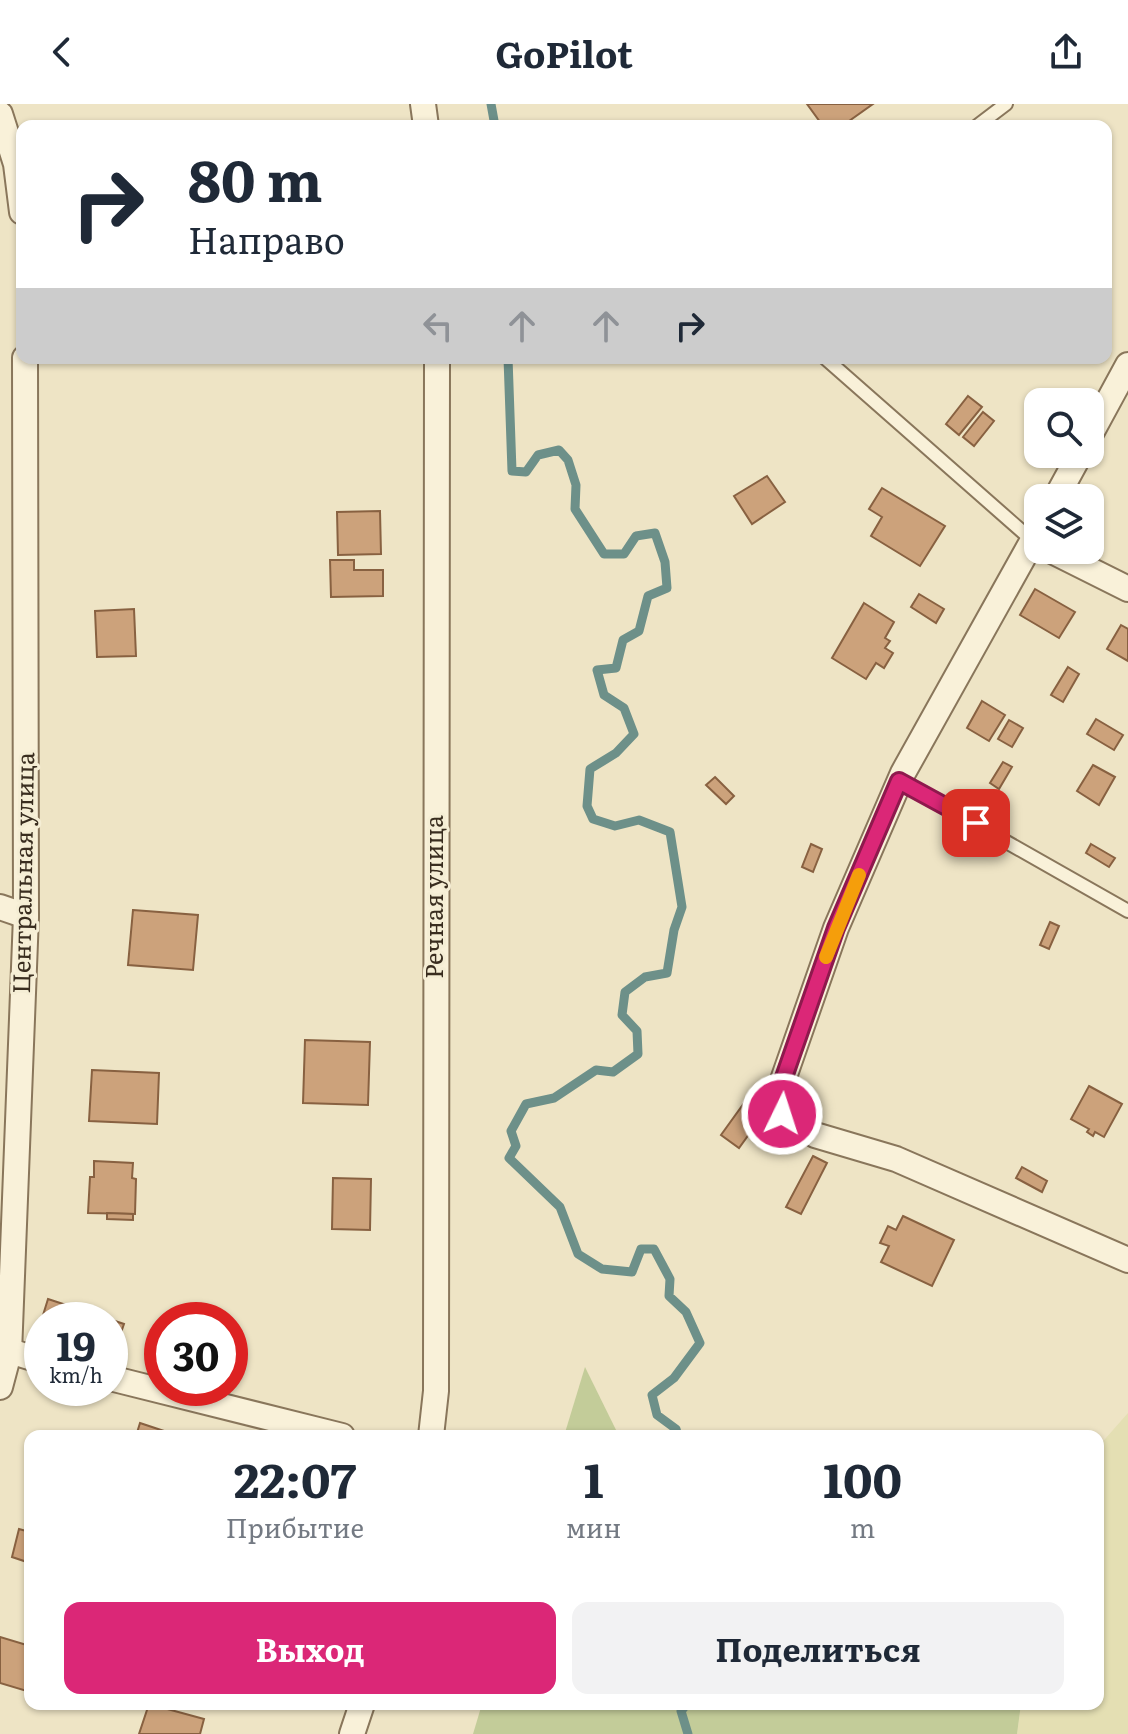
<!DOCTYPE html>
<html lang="ru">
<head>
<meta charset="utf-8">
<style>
	body { margin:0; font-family:Literata,serif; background:#f2f2f3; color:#1f2937; height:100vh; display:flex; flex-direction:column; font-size:30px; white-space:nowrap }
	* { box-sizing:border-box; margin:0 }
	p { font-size:26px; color:#747a83 }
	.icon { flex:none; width:44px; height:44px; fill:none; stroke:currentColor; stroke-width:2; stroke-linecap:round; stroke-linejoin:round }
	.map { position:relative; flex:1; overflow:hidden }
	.side { position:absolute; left:24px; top:1326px; width:1080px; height:280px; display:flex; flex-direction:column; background:#fff; border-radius:16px; box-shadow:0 2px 6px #0004 }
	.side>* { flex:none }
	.top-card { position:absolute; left:16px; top:16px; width:1096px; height:244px; border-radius:16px; box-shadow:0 2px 6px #0004; background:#fff; color:#1f2937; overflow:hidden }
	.buttons { position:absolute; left:1024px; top:284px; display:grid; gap:16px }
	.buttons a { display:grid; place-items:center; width:80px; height:80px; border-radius:16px; background:#fff; box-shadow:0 2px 6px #0004; font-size:40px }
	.speed { position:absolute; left:24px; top:1198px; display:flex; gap:16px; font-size:40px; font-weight:700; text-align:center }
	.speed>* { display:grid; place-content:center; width:104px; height:104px; border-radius:50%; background:#fff; box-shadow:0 2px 6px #0004; line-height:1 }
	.speed small { font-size:20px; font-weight:400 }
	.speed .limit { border:12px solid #d22; background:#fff; color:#111 }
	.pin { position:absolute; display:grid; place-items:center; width:68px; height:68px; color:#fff; margin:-34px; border-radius:16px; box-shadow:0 4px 12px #0006 }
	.me { position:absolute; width:88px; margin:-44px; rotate:4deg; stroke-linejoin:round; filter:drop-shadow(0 0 6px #0008) }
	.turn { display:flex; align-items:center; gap:28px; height:168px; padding:0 40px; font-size:36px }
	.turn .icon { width:104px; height:104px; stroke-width:2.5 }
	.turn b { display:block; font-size:56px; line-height:68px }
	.lanes { display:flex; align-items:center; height:76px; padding:0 40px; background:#0003; justify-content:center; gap:40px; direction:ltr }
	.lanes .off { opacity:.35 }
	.eta { display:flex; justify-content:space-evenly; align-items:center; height:136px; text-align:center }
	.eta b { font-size:48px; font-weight:700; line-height:56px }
	.action { display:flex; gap:16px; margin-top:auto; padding:16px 40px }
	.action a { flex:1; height:92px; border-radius:16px; background:#db2777; color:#fff; font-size:32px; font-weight:700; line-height:92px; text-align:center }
	.action a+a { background:#f2f2f3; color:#1f2937 }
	header { display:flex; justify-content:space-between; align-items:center; height:104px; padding:0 40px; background:#fff; font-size:36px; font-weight:700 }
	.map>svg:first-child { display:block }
	.farmland { fill:#e4dfb3 }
	.green { fill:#c3cc99 }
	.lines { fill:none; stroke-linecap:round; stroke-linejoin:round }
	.stream { stroke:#6d9089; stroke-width:9 }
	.building { fill:#cca27b; stroke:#886141; stroke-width:2 }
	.lane-casing { stroke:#89765b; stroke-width:16 }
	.street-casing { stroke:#89765b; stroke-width:28 }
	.lane { stroke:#f9f1d9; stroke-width:12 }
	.street { stroke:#f9f1d9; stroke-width:24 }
	.route-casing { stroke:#8e194d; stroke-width:20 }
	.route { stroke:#db2777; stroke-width:14 }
	.slow { stroke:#f59e0b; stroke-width:14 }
	.labels { text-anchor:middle; stroke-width:6; stroke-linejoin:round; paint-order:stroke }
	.street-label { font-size:24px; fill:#392d1f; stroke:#f5eed5 }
</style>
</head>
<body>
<header><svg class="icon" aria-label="back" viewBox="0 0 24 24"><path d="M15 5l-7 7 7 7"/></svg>GoPilot<svg class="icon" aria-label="share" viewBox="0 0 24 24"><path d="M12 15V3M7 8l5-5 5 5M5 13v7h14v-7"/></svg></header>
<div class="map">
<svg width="1128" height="1630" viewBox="0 0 1128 1630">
	<rect width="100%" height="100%" fill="#eee4c5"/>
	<!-- farmland -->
	<polygon class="farmland" points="1128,1309 1128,1630 1017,1630 1021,1600 1098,1600 1098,1343"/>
	<!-- green -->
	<g class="green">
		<polygon points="585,1263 619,1332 564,1332"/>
		<polygon points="482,1600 1021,1600 1017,1630 473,1630"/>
	</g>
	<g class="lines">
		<!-- stream -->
		<g class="stream">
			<polyline points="491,0 495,22"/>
			<polyline points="508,254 512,367 526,368 538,351 559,346 568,356 576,381 575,405 604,450 624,450 636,432 655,429 665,458 667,484 648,492 639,527 623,536 616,564 597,566 604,591 624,604 634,630 616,649 590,665 587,702 593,715 615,722 639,716 670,728 682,803 674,826 667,869 645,873 625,888 622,911 637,927 638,950 613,968 596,966 554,994 526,1000 511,1027 516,1042 509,1054 560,1103 578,1150 602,1165 632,1168 641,1145 654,1145 670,1175 669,1192 686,1208 700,1239 674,1274 652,1291 657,1311 676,1325 678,1332"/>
			<polyline points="687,1600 681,1607 688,1630"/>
		</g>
	</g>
	<!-- building -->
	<g class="building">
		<polygon points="807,0 873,0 842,22 823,22"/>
		<polygon points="968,292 982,303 959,331 946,320"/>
		<polygon points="983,308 994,317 974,342 963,333"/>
		<polygon points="767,372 785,398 752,420 734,392"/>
		<polygon points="882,384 945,422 920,462 871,432 882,413 869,405"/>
		<polygon points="380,407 381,450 338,451 337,408"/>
		<polygon points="330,456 354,456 354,466 383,466 383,492 331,493"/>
		<polygon points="1035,485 1075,508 1059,534 1020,511"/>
		<polygon points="919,490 944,505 936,519 911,503"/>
		<polygon points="864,499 894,518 885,534 890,537 885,544 893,549 884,564 876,559 866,575 832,554"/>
		<polygon points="134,505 136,552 97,553 95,507"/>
		<polygon points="1121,521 1128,525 1128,557 1107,545"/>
		<polygon points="1068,563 1079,570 1063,598 1051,591"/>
		<polygon points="982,597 1005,611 989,637 967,624"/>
		<polygon points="1096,615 1123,631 1114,646 1087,630"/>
		<polygon points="1009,616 1023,624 1012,643 998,635"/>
		<polygon points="1003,658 1012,663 999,685 990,679"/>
		<polygon points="1093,661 1115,673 1099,701 1077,687"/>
		<polygon points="715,673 734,692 726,700 706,681"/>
		<polygon points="811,740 822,745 813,768 802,763"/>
		<polygon points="1091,740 1115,754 1109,763 1086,749"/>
		<polygon points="133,806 198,811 193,866 128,861"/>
		<polygon points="1050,818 1059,822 1049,845 1040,841"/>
		<polygon points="305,936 370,938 368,1001 303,999"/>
		<polygon points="92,966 159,969 157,1020 89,1017"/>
		<polygon points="1089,982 1122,1000 1104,1033 1095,1028 1093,1032 1087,1028 1089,1025 1071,1015"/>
		<polygon points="747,995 765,1008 739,1044 721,1031"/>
		<polygon points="813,1052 827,1059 801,1110 786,1103"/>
		<polygon points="94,1057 133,1059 132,1074 136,1075 135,1110 88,1109 90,1073 94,1073"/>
		<polygon points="1022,1063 1047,1077 1042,1088 1016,1074"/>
		<polygon points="333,1074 371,1075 370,1126 332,1125"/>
		<polygon points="107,1109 133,1110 133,1116 107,1115"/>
		<polygon points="903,1112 954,1136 932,1182 881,1158 889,1142 880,1139 888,1122 896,1126"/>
		<polygon points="48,1195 124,1220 110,1261 110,1216 42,1216 42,1239 35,1237"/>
		<polygon points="140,1319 164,1327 163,1332 136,1332"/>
		<polygon points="19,1425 30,1428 30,1459 12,1453"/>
		<polygon points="0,1533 30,1542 30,1588 0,1579"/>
		<polygon points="149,1600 204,1615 200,1630 139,1630"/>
	</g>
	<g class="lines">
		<defs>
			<g id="lane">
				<polyline points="977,22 1006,0"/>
				<polyline points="825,254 1033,437"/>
				<polyline points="899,677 1128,807"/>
			</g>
			<g id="street">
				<polyline points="423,0 426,22"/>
				<polyline points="0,10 16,60 22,108"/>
				<polyline points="1090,331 1128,261"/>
				<polyline points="1056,394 1080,350"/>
				<polyline points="1038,427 903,669 836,824 783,976 782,1010 815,1031 896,1055 1128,1156"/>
				<polyline points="1050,446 1128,485"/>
				<polyline points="0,803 26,812"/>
				<polyline points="0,1244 42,1257"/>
				<polyline points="110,1274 342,1332"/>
				<polyline points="0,1283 9,1249 26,812 25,254"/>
				<polyline points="431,1332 436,1287 437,254"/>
				<polyline points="352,1630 362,1600"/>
			</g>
		</defs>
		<!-- lane casing -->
		<use href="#lane" class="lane-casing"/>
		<!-- street casing -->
		<use href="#street" class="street-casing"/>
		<!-- lane -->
		<use href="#lane" class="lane"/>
		<!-- street -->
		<use href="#street" class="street"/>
	</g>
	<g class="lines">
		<defs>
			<polyline id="route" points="782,1010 783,976 836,824 899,677 976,719"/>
		</defs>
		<!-- route casing -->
		<use href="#route" class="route-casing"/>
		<!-- route -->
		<use href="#route" class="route"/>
		<!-- slow -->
		<polyline class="slow" points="826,853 859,771"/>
	</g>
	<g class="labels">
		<!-- street labels -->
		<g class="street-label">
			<text transform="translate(24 769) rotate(-89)" y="8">Центральная улица</text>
			<text transform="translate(435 793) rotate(-90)" y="8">Речная улица</text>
		</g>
	</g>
</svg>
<div class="buttons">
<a><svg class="icon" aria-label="search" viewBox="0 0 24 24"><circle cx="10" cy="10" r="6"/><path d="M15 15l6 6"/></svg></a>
<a><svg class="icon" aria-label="layers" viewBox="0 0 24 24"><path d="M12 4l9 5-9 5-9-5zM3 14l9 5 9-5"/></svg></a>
</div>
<div class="speed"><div>19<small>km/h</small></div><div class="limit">30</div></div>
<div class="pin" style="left:976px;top:719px;background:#d93025"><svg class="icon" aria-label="arrive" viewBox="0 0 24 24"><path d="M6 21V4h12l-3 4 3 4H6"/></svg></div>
<svg class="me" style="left:782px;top:1010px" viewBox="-20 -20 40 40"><circle r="17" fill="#db2777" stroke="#fff" stroke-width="3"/><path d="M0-11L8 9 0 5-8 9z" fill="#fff"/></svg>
<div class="top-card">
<div class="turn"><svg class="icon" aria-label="right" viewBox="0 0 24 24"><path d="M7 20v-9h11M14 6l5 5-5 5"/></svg><div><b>80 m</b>Направо</div></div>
<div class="lanes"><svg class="icon off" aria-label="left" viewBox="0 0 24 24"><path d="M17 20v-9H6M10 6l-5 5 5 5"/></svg><svg class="icon off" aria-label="ahead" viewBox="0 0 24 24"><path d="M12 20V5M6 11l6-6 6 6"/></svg><svg class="icon off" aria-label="ahead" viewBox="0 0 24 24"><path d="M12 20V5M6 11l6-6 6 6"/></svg><svg class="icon" aria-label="right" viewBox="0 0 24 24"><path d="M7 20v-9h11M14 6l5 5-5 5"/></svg></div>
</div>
<section class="side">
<div class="eta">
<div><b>22:07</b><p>Прибытие</p></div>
<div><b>1</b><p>мин</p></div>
<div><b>100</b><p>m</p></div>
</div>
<div class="action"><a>Выход</a><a>Поделиться</a></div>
</section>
</div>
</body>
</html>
